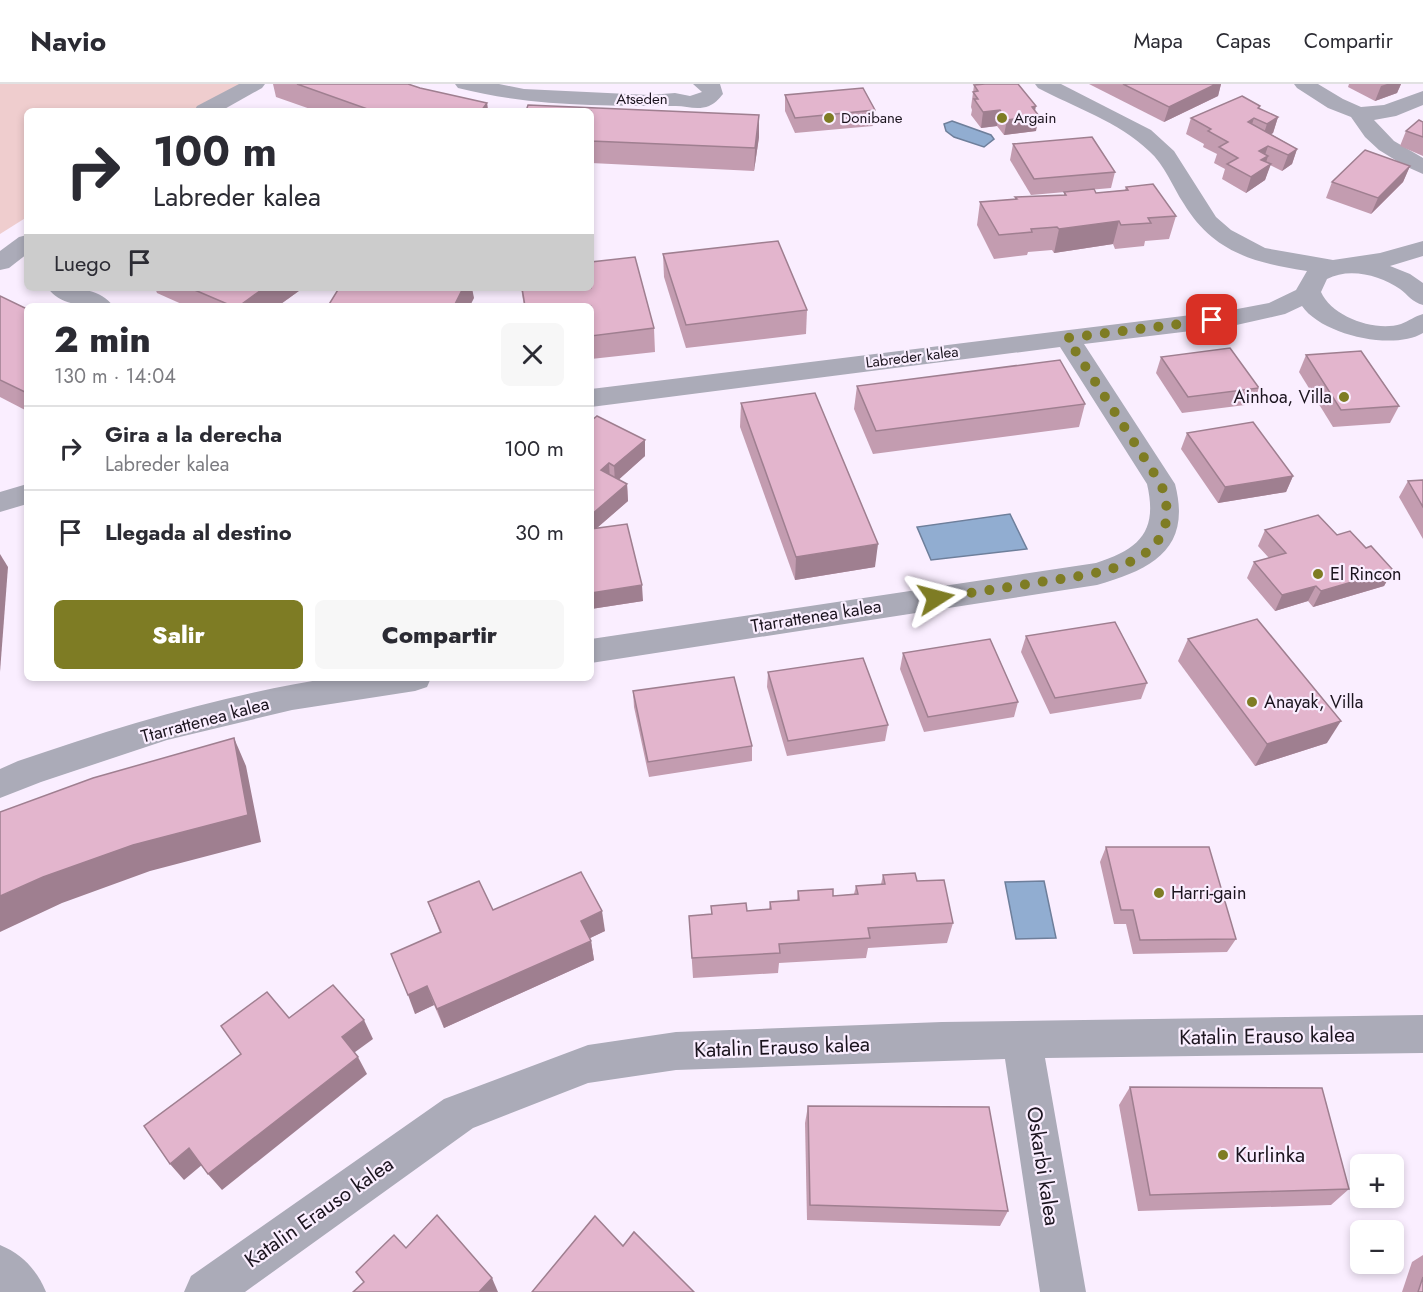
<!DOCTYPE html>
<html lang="es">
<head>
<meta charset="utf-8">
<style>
	body { margin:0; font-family:Jost,sans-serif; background:#f7f7f7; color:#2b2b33; height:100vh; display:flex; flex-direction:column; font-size:22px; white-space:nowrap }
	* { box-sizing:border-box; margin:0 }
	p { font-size:20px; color:#7c7c81 }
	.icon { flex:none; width:33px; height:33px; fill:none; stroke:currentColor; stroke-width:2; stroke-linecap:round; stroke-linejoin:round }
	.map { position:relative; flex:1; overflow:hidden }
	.panel { position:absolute; left:24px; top:219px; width:570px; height:378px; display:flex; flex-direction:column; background:#fff; border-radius:9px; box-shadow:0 3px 9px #0003 }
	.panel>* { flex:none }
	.top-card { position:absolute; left:24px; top:24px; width:570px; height:183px; border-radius:9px; box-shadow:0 3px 9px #0003; background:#fff; color:#2b2b33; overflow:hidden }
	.fabs { position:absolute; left:1350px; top:1070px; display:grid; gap:12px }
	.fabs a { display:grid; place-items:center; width:54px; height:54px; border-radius:9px; background:#fff; box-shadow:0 3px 9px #0003; font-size:30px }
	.pin { position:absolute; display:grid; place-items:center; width:51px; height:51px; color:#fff; margin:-26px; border-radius:12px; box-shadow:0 3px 9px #0006 }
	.me { position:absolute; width:66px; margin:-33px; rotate:81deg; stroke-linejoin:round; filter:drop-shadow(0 0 4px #0008) }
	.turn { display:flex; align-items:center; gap:21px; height:126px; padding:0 30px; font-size:27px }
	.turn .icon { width:78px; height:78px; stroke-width:2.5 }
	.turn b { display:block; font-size:42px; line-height:51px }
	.then { display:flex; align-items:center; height:57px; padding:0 30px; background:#0003; gap:12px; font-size:22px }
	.round { display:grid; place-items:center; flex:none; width:63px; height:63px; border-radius:9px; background:#f7f7f7 }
	.summary { display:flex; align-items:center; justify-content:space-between; height:102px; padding:0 30px }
	h1 { font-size:36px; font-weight:800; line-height:45px }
	.primary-button { display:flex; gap:12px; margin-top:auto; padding:12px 30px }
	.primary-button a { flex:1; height:69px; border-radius:9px; background:#7e7c24; color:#fff; font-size:24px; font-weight:800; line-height:69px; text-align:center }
	.primary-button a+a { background:#f7f7f7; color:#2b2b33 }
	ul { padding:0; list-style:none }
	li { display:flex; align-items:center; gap:18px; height:84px; padding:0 30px; border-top:2px solid #e1e1e2 }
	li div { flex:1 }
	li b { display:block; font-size:22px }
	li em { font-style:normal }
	header { display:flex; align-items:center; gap:36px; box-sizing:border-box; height:84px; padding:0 30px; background:#fff; border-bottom:2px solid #e1e1e2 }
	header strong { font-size:28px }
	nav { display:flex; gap:33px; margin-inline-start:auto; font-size:21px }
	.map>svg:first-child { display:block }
	.green { fill:#efcdce }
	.water { fill:#91add1; stroke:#6e7f9b; stroke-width:1.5 }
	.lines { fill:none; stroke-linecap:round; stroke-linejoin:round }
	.minor { fill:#ababb8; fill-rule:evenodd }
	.wall { fill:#c39cb0 }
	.shaded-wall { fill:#9f7f90 }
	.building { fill:#e3b5cd; stroke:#9f7f90; stroke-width:1.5 }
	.route { stroke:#7e7c24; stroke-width:10; stroke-dasharray:0 18 }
	.poi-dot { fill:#7e7c24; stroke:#faeeff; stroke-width:2 }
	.labels { text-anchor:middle; stroke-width:4.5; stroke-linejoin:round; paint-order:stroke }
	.far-street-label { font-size:15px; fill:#1b141e; stroke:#faeeff }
	.far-poi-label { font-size:15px; fill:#1b141e; stroke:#faeeff; text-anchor:start }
	.poi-label { font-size:18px; fill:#1b141e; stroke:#faeeff; text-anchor:start }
	.street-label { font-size:18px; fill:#1b141e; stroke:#faeeff }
	.near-street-label { font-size:21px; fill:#1b141e; stroke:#faeeff }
	.near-poi-label { font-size:21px; fill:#1b141e; stroke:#faeeff; text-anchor:start }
</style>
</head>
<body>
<header>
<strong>Navio</strong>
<nav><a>Mapa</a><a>Capas</a><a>Compartir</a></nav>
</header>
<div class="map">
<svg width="1423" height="1208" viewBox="0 0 1423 1208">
	<rect width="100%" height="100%" fill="#faeeff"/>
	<!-- green -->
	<polygon class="green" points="0,0 245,0 209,27 27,27 27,133 0,150"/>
	<!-- water -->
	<g class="water">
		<polygon points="952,37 991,51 994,55 984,63 954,53 946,47 944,40"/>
		<polygon points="1010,430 1027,465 931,476 917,443"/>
		<polygon points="1044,797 1056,854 1016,855 1005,798"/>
	</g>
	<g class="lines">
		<!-- minor -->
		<g class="minor">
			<polygon points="239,0 265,0 262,4 221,27 194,27 197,22"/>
			<path d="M455,0H499L524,5L649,11L675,9L690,12L702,8L693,0H720L723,10C719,15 714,20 709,22C696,27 685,21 673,22C601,22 528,22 458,4Z"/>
			<path d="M1035,0H1061L1151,46L1174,67L1216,133L1231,146L1265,164L1333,176L1380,169L1423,157V172L1390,182L1410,190L1423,199V221C1412,218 1408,211 1400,205C1380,191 1349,183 1327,195L1321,208C1332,233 1375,248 1401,240C1409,237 1415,232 1423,230V249C1393,267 1322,251 1302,222L1285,230L1232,242L1084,260L1175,400C1192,465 1152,485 1097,501L591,579V555L1096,479C1140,465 1158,447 1147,400L1060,263L591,323V305L1232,226L1269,219L1296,206L1307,187C1254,179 1213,168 1184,120C1172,102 1165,81 1149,67C1119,38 1074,23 1038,4Z"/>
			<polygon points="1294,0 1318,0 1343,15 1361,23 1384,21 1423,7 1423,21 1396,32 1374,36 1394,57 1423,74 1423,90 1405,82 1379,66 1365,53 1351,33 1328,24 1297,4"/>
			<polygon points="27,151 27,170 9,184 0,186 0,167 19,153"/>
			<path d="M48,204C69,204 99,202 113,222C92,222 61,224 48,204Z"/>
			<polygon points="27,400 27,420 0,428 0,408"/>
			<path d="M332,594H431L427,603L415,607L292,626L167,656L41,698L0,714V685L18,677C120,642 225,610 332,594Z"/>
			<polygon points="1423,931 1423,969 1045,974 1086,1208 1040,1208 1005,975 676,986 588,999 473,1044 245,1208 184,1208 191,1192 444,1015 588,961 676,948 942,938"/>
			<path d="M0,1161C22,1170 37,1186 46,1208H0Z"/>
		</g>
	</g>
	<!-- wall -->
	<g class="wall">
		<polygon points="273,0 408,0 420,4 487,19 488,27 316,27 276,13"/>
		<polygon points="1089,0 1221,0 1218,12 1164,38"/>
		<polygon points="1349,0 1401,0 1397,9 1375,17 1348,3"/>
		<polygon points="974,1 1035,26 1036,47 1004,51 997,42 981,44 971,31 972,26 971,23"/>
		<polygon points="785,11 875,26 873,42 795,49 785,27"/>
		<polygon points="1260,22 1259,24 1278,33 1273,49 1271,50 1297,65 1292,80 1282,87 1270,81 1265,96 1246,109 1222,95 1225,85 1214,79 1217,70 1203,63 1204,60 1186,50 1191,34"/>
		<polygon points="591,27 759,53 754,87 591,79"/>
		<polygon points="1423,38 1423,72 1400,62 1406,47"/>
		<polygon points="1013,60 1115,88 1111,104 1031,111 1010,76"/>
		<polygon points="1410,82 1403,98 1371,130 1326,114 1332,98"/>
		<polygon points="1126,103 1176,132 1169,155 1145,157 1144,162 1115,165 1113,160 1054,169 1052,166 1028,168 1027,171 994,175 977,141 980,118 1015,115 1015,113 1064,111 1064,108 1096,109 1125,106"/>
		<polygon points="663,170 807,226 806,250 686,264 664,193"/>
		<polygon points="155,204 303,204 278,222 186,222 157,209"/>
		<polygon points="521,204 591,204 654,244 655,268 591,275 591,222 524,222"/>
		<polygon points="0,212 27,225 27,327 0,313"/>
		<polygon points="1306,271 1399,322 1390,339 1333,343 1299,288"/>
		<polygon points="1161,273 1259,304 1253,320 1182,329 1156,289"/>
		<polygon points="857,302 1085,320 1079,343 873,370 854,325"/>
		<polygon points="741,319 875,483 795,496 740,343"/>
		<polygon points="591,337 645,356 645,372 618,396 627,400 628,417 597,444 643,517 591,525"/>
		<polygon points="1187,349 1293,392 1286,408 1218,419 1181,365"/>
		<polygon points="1423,396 1423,455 1399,413 1408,397"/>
		<polygon points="1265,446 1337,451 1366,464 1393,486 1384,502 1313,523 1308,517 1275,527 1247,494 1254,478 1269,474 1258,462"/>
		<polygon points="1026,552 1147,599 1141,615 1050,630 1021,568"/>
		<polygon points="1188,555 1327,659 1255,682 1178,577"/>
		<polygon points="903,569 1018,618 1014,633 924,648 900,585"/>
		<polygon points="768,588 888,641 885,657 787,672 767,603"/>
		<polygon points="633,607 752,662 752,677 649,693 634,623"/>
		<polygon points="1106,763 1236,855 1227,868 1133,870 1126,840 1114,840 1100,778"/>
		<polygon points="883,791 917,797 953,839 947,859 868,864 866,874 779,879 778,889 693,894 689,832 711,830 711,822 747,827 769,825 770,818 797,816 798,807 833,812 854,810 856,802 881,800"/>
		<polygon points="428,818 493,826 605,847 590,854 591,857 594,876 444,944 434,921 415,930 440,849"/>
		<polygon points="1130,1003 1349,1105 1331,1121 1138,1127 1119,1021"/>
		<polygon points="808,1022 1008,1127 1000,1142 807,1136 805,1039"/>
		<polygon points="1423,1171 1423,1208 1402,1208 1412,1178"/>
	</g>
	<!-- shaded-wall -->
	<g class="shaded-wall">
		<polygon points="1216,0 1221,0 1218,12 1164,38 1169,23"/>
		<polygon points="1387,0 1401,0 1397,9 1375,17 1381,2"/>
		<polygon points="487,19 488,27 481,27"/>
		<polygon points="1036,22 1034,32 1039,32 1036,47 1004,51 1007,36 1032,23"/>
		<polygon points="1000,26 997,42 981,44 983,28"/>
		<polygon points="759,31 759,53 754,87 755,64"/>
		<polygon points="1278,33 1273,49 1262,55 1267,40"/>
		<polygon points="1254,34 1249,50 1248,38"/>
		<polygon points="1268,62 1264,74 1268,72 1264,85 1271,80 1265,96 1246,109 1259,67"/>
		<polygon points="1297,65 1292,80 1282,87 1288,71"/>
		<polygon points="1410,82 1403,98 1371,130 1378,114"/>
		<polygon points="1119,137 1113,160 1054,169 1059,145"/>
		<polygon points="264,204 303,204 278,222 239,222"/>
		<polygon points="463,204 472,204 474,214 470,222 454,222"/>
		<polygon points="645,356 645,372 615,399 614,382"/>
		<polygon points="609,379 610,396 601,386"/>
		<polygon points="1293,392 1286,408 1218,419 1225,403"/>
		<polygon points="627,400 628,417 591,449 591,431"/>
		<polygon points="878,460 875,483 795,496 796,473"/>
		<polygon points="0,470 8,483 0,588"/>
		<polygon points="1393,486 1384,502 1313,523 1321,507"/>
		<polygon points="642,501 643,517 591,525 591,509"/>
		<polygon points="1316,502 1308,517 1275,527 1282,511"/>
		<polygon points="1341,637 1327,659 1255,682 1267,660"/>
		<polygon points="234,654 246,682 261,758 150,787 62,819 0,848 0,812 43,793"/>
		<polygon points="602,827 605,847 584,857 581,837"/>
		<polygon points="591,857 594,876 444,944 437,925"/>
		<polygon points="427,902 434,921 415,930 408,911"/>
		<polygon points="364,936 373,955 351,971 342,953"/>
		<polygon points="358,973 367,990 222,1106 208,1090"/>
		<polygon points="189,1064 203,1080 184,1096 170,1080"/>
		<polygon points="492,1194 498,1208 479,1208"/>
	</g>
	<!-- building -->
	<g class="building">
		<polygon points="297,0 408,0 420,4 487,19 481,27 373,27"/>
		<polygon points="985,0 1018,0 1036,22 1032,23 1039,32 1007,36 1000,26 983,28 974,15 978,15 973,8 978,7 974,1"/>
		<polygon points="1123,0 1216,0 1169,23"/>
		<polygon points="863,4 875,26 795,34 785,11"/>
		<polygon points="1242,12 1260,22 1258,24 1278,33 1267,40 1254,34 1248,38 1297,65 1288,71 1268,62 1259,67 1268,72 1261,76 1271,80 1251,93 1227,80 1238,74 1219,63 1228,58 1208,47 1211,45 1191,34"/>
		<polygon points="528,21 759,31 755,64 591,57 591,27 526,27"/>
		<polygon points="1419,36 1423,38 1423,53 1406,47"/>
		<polygon points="1092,53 1115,88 1034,95 1013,60"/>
		<polygon points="1365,66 1410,82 1378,114 1332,98"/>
		<polygon points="1153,100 1176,132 1148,134 1151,139 1121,141 1119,137 1059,145 1057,143 1031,145 1032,148 999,151 980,118 1017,115 1015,113 1066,111 1064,108 1094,105 1096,109 1128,106 1126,103"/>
		<polygon points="778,157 807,226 686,241 663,170"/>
		<polygon points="635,173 654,244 591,252 591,222 525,222 522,204 591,204 591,178"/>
		<polygon points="190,204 264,204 239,222 232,222"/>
		<polygon points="339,204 463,204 454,222 328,222"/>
		<polygon points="0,212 27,225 27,309 0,296"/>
		<polygon points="1230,264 1259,304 1188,313 1161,273"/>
		<polygon points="1361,267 1399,322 1341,326 1306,271"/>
		<polygon points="1060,276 1085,320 876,347 857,302"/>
		<polygon points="815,309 878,460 796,473 741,319"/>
		<polygon points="597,332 645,356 614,382 609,379 601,386 627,400 591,431 591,337"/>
		<polygon points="1253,338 1293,392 1225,403 1187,349"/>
		<polygon points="1423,396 1423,423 1408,397"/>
		<polygon points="1318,431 1337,451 1350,447 1366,464 1371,462 1393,486 1321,507 1316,502 1282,511 1254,478 1286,469 1265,446"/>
		<polygon points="627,440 642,501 591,509 591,445"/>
		<polygon points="1257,535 1341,637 1267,660 1188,555"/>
		<polygon points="1115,538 1147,599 1055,614 1026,552"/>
		<polygon points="990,555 1018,618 928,633 903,569"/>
		<polygon points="863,574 888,641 788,657 768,588"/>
		<polygon points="734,593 752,662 648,678 633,607"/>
		<polygon points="234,654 248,731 133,761 43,793 0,812 0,728 93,694"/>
		<polygon points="1106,763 1209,763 1236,855 1140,856 1133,826 1121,826"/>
		<polygon points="581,788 602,827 581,837 591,857 437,925 427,902 408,911 391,870 441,848 428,818 479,797 493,826"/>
		<polygon points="915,789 917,797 944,796 953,839 868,844 870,854 779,860 780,869 692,874 689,832 712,830 711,822 746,819 747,827 771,825 770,818 799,816 798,807 833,805 833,812 858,810 856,802 885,800 883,791"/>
		<polygon points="333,901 364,936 342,953 358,973 208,1090 189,1064 170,1080 144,1042 241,970 221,942 267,908 289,934"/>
		<polygon points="1130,1003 1322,1004 1349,1105 1150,1111"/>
		<polygon points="808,1022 989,1023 1008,1127 810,1121"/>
		<polygon points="437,1131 492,1194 479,1208 353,1208 364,1198 356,1188 394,1151 406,1164"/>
		<polygon points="595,1132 623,1162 634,1148 694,1208 532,1208"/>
		<polygon points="1423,1193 1423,1208 1418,1208"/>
	</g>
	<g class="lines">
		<!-- route -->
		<path class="route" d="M936,514C970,509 1005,504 1040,498C1095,490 1191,482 1161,400L1067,254L1212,236"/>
	</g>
	<!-- markers -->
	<g class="poi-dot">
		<circle cx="829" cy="34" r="6"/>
		<circle cx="1002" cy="34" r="6"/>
		<circle cx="1344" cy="313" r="6"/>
		<circle cx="1318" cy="490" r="6"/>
		<circle cx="1252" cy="618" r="6"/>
		<circle cx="1159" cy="809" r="6"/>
		<circle cx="1223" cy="1071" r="6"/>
	</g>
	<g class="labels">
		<!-- far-street labels -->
		<g class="far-street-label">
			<text x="642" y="20">Atseden</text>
			<text transform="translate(912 273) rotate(-7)" y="5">Labreder kalea</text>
		</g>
		<!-- far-poi labels -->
		<g class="far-poi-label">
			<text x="841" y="39">Donibane</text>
			<text x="1014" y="39">Argain</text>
		</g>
		<!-- poi labels -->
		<g class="poi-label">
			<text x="1332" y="319" text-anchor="end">Ainhoa, Villa</text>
			<text x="1330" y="496">El Rincon</text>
			<text x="1264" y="624">Anayak, Villa</text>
			<text x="1171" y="815">Harri-gain</text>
		</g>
		<!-- street labels -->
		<g class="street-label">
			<text transform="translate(816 532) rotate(-9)" y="6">Ttarrattenea kalea</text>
			<text transform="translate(205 636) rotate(-15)" y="6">Ttarrattenea kalea</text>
		</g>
		<!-- near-street labels -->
		<g class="near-street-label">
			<text transform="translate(1267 952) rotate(-1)" y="7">Katalin Erauso kalea</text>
			<text transform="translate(782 963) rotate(-2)" y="7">Katalin Erauso kalea</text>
			<text transform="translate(1043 1082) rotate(81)" y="7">Oskarbi kalea</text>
			<text transform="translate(319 1128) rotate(-35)" y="7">Katalin Erauso kalea</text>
		</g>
		<!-- near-poi labels -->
		<g class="near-poi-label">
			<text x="1235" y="1078">Kurlinka</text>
		</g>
	</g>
</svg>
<div class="fabs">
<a>+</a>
<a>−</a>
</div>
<div class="pin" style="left:1212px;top:236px;background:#d93025"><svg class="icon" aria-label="arrive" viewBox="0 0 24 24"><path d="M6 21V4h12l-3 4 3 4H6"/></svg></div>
<svg class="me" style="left:936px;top:514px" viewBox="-20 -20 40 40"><path d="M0-17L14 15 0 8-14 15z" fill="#7e7c24" stroke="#fff" stroke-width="4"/></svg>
<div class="top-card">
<div class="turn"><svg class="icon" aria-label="right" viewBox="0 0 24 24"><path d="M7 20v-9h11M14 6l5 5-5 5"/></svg><div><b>100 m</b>Labreder kalea</div></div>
<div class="then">Luego<svg class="icon" aria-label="arrive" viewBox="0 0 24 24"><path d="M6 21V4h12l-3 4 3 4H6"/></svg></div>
</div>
<section class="panel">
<div class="summary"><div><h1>2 min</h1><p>130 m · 14:04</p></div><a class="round"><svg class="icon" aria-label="close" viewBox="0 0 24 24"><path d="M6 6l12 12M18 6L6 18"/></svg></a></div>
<ul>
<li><svg class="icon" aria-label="right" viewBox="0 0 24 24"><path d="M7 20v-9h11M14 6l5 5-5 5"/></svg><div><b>Gira a la derecha</b><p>Labreder kalea</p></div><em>100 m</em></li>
<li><svg class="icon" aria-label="arrive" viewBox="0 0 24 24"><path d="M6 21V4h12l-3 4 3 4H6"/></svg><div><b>Llegada al destino</b></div><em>30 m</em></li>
</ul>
<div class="primary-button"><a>Salir</a><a>Compartir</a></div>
</section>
</div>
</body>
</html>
